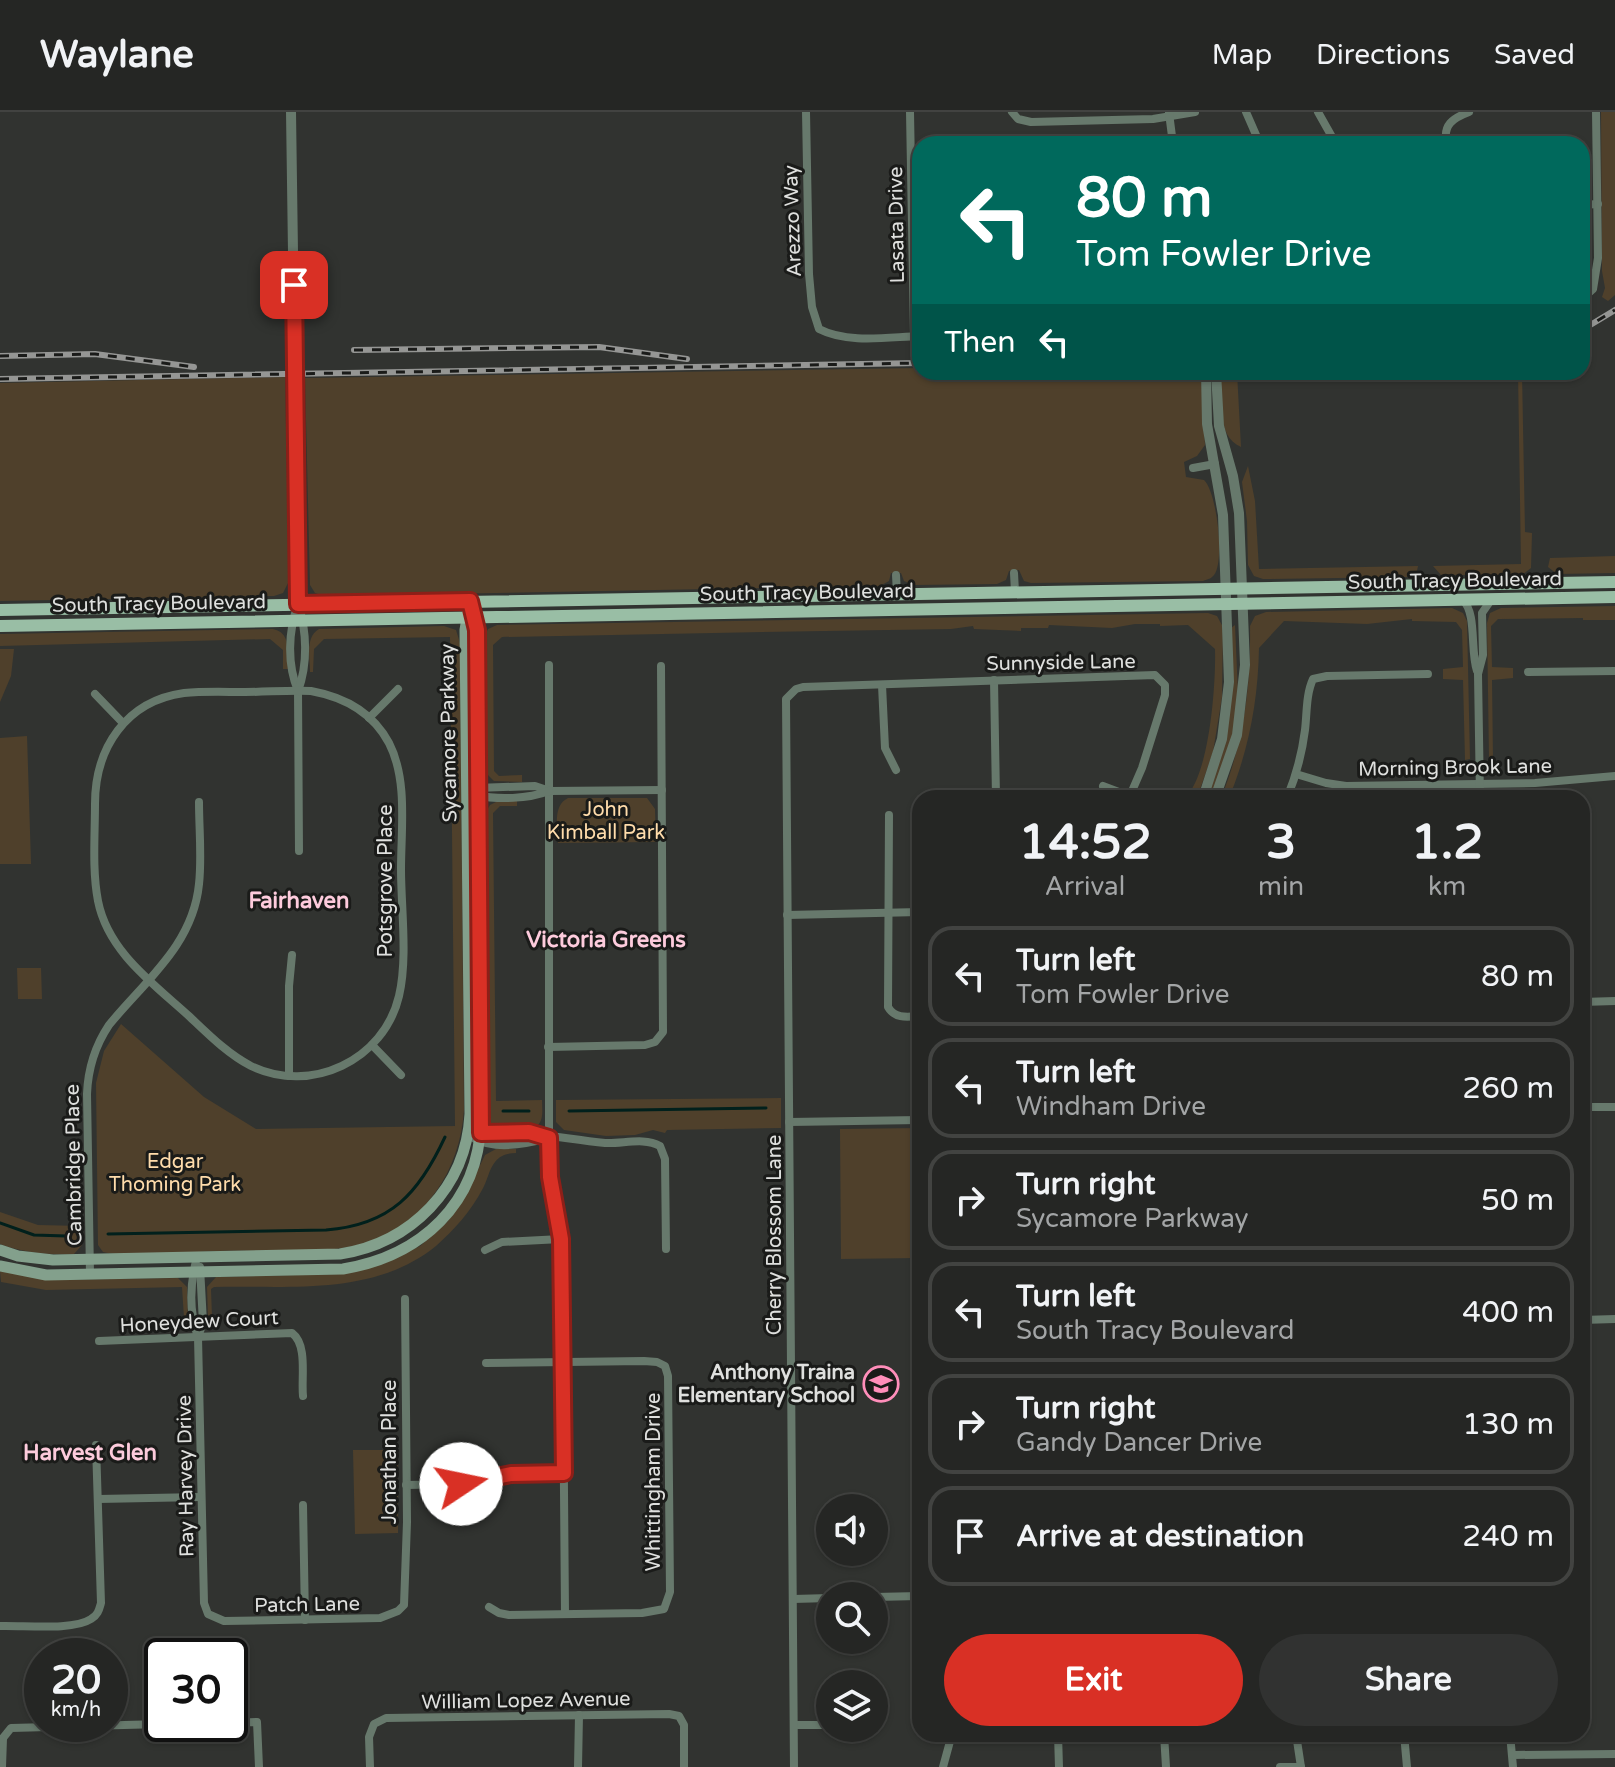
<!DOCTYPE html>
<html lang="en">
<head>
<meta charset="utf-8">
<style>
	body { margin:0; font-family:"Varela Round",sans-serif; background:#313231; color:#f1f3f6; height:100vh; display:flex; flex-direction:column; font-size:30px; white-space:nowrap }
	* { box-sizing:border-box; margin:0 }
	p { font-size:26px; color:#a3a5a6 }
	.icon { flex:none; width:44px; height:44px; fill:none; stroke:currentColor; stroke-width:2; stroke-linecap:round; stroke-linejoin:round }
	.map { position:relative; flex:1; overflow:hidden }
	.side { position:absolute; left:912px; top:678px; width:678px; height:952px; display:flex; flex-direction:column; background:#252624; border-radius:24px; box-shadow:0 2px 6px #0004,0 0 0 2px #424341 }
	.side>* { flex:none }
	.guide { position:absolute; left:912px; top:24px; width:678px; height:244px; border-radius:24px; box-shadow:0 2px 6px #0004,0 0 0 2px #424341; background:#00695c; color:#fff; overflow:hidden }
	.fabs { position:absolute; left:816px; top:1382px; display:grid; gap:16px }
	.fabs a { display:grid; place-items:center; width:72px; height:72px; border-radius:50%; background:#252624; box-shadow:0 2px 6px #0004,0 0 0 2px #424341; font-size:40px }
	.speed { position:absolute; left:24px; top:1526px; display:flex; gap:16px; font-size:40px; font-weight:700; text-align:center }
	.speed>* { display:grid; place-content:center; width:104px; height:104px; border-radius:50%; background:#252624; box-shadow:0 2px 6px #0004,0 0 0 2px #424341; line-height:1 }
	.speed small { font-size:20px; font-weight:400 }
	.speed .limit { border:4px solid #111; border-radius:12px; background:#fff; color:#111 }
	.pin { position:absolute; display:grid; place-items:center; width:68px; height:68px; color:#fff; margin:-34px; border-radius:16px; box-shadow:0 4px 12px #0006 }
	.me { position:absolute; width:88px; margin:-44px; rotate:79deg; stroke-linejoin:round; filter:drop-shadow(0 0 6px #0008) }
	.turn { display:flex; align-items:center; gap:28px; height:168px; padding:0 32px; font-size:36px }
	.turn .icon { width:104px; height:104px; stroke-width:2.5 }
	.turn b { display:block; font-size:56px; line-height:68px }
	.then { display:flex; align-items:center; height:76px; padding:0 32px; background:#0003; gap:16px; font-size:30px }
	.eta { display:flex; justify-content:space-evenly; align-items:center; height:136px; text-align:center }
	.eta b { font-size:48px; font-weight:700; line-height:56px }
	.primary-button { display:flex; gap:16px; margin-top:auto; padding:16px 32px }
	.primary-button a { flex:1; height:92px; border-radius:48px; background:#d93025; color:#fff; font-size:32px; font-weight:700; line-height:92px; text-align:center }
	.primary-button a+a { background:#313231; color:#f1f3f6 }
	ul { padding:0; list-style:none }
	li { display:flex; align-items:center; gap:24px; height:100px; margin:0 16px 12px; padding:0 16px; border:4px solid #424341; border-radius:24px }
	li div { flex:1 }
	li b { display:block; font-size:30px }
	li em { font-style:normal }
	header { display:flex; align-items:center; gap:48px; box-sizing:border-box; height:112px; padding:0 40px; background:#252624; border-bottom:2px solid #424341 }
	header strong { font-size:38px }
	nav { display:flex; gap:44px; margin-inline-start:auto; font-size:28px }
	.map>svg:first-child { display:block }
	.green { fill:#4f402b }
	.lines { fill:none; stroke-linecap:round; stroke-linejoin:round }
	.stream { stroke:#01201c; stroke-width:3 }
	.minor { stroke:#67796c; stroke-width:8 }
	.tertiary { stroke:#67796c; stroke-width:10 }
	.secondary { stroke:#83a08c; stroke-width:11 }
	.primary { stroke:#99bea5; stroke-width:12 }
	.rail-casing { stroke:#959694; stroke-width:6 }
	.rail { stroke:#1a1b19; stroke-width:3; stroke-dasharray:9; stroke-linecap:butt }
	.route-casing { stroke:#8d1f18; stroke-width:20 }
	.route { stroke:#d93025; stroke-width:14 }
	.labels { text-anchor:middle; stroke-width:6; stroke-linejoin:round; paint-order:stroke }
	.street-label { font-size:20px; fill:#dfe0de; stroke:#1a1b19 }
	.park-label { font-size:20px; fill:#ffdcab; stroke:#1a1b19 }
	.poi-label { font-size:20px; font-weight:bold; fill:#dfe0de; stroke:#1a1b19; text-anchor:end }
	.neighbourhood-label { font-size:22px; font-weight:bold; fill:#fdcbdc; stroke:#1a1b19 }
</style>
</head>
<body>
<header>
<strong>Waylane</strong>
<nav><a>Map</a><a>Directions</a><a>Saved</a></nav>
</header>
<div class="map">
<svg width="1615" height="1655" viewBox="0 0 1615 1655">
	<rect width="100%" height="100%" fill="#313330"/>
	<!-- green -->
	<g class="green">
		<polygon points="1601,0 1615,0 1615,183 1608,189 1602,185 1605,176 1602,159"/>
		<path d="M920,256V260H1201L1205,333L1197,344L1184,350L1186,365L1204,368C1217,380 1225,450 1214,463C1211,467 1208,467 1203,469L1031,471L1024,469L1019,458L1009,459L1006,468L997,472L913,473L904,469L901,461H891L889,469L880,474L325,484L315,481L310,473L305,266Z"/>
		<path d="M1221,260H1237L1241,335C1215,324 1222,284 1221,260Z"/>
		<polygon points="1518,260 1522,260 1525,420 1532,421 1531,456 1522,463 1441,463 1433,454 1521,452"/>
		<polygon points="285,265 289,469 283,481 274,484 0,489 0,271"/>
		<polygon points="1248,354 1255,389 1259,457 1418,454 1417,459 1407,465 1263,467 1254,464 1248,453 1247,409 1242,370"/>
		<polygon points="1615,444 1615,461 1557,462 1548,455 1550,446"/>
		<polygon points="1615,494 1615,508 1583,508 1583,506 1498,507 1491,514 1492,555 1513,556 1513,566 1492,568 1493,648 1489,648 1487,511 1490,501 1501,496"/>
		<path d="M1452,496L1463,501L1467,509L1470,647L1465,648L1463,568L1443,567V557L1463,555L1462,518L1456,510L1412,509V507L1367,512L1284,509L1259,536C1258,589 1249,637 1229,686H1221C1244,629 1251,575 1250,514L1255,504L1266,500Z"/>
		<path d="M1208,501L1217,504L1223,515L1222,585L1213,640L1197,686H1185C1210,662 1216,571 1215,537L1188,513L1160,514V512H1135L1112,516L1049,513L1048,516H1021V519L974,517L973,514L951,517C800,519 655,522 502,525L493,533L494,659L499,664L522,663V670L494,669L484,659L483,528L488,517L497,513Z"/>
		<polygon points="1235,513 1239,604 1218,669 1209,686 1206,686 1213,669 1231,516"/>
		<path d="M444,514L456,518L460,531L464,998C460,1059 425,1112 365,1131C328,1143 260,1138 219,1139C190,1140 129,1146 103,1140L98,1133L96,971L104,939L121,912L204,985L256,1017L455,1014L450,525L324,527L314,537L313,560H310C310,545 305,525 319,517Z"/>
		<path d="M273,517C292,521 287,541 288,557H283V538L270,527L0,534V522Z"/>
		<polygon points="0,537 14,537 11,564 0,590"/>
		<polygon points="27,624 31,752 0,752 0,626"/>
		<path d="M568,686H647L655,697L656,730L558,731C558,716 552,694 568,686Z"/>
		<path d="M498,689H517V694H500L493,701L496,989L542,988C542,996 544,1007 538,1013C531,1020 501,1019 494,1013C489,1010 489,1008 487,1003L484,703L490,693Z"/>
		<polygon points="17,856 41,856 42,887 18,887"/>
		<polygon points="781,986 781,1016 667,1018 665,1021 653,1018 635,1023 606,1024 564,1018 556,1010 556,988"/>
		<polygon points="920,1016 920,1146 841,1147 840,1017"/>
		<path d="M496,1037H516V1041C508,1041 500,1043 495,1050C489,1057 487,1070 482,1078C471,1099 454,1118 436,1134C373,1185 288,1173 214,1175L211,1177L212,1205H208L207,1175L216,1165L340,1162L385,1151L420,1134L447,1110L463,1088L485,1043Z"/>
		<path d="M0,1100L38,1113L82,1114V1133L74,1142C48,1143 24,1141 0,1132Z"/>
		<polygon points="0,1159 48,1168 178,1166 187,1175 188,1207 184,1206 182,1175 46,1178 1,1170"/>
		<polygon points="353,1338 398,1338 398,1421 355,1422"/>
	</g>
	<g class="lines">
		<!-- stream -->
		<g class="stream">
			<polyline points="503,999 529,999"/>
			<polyline points="569,999 766,996"/>
			<polyline points="0,1111 34,1123 66,1124"/>
			<path d="M108,1122L326,1118C391,1113 419,1081 445,1025"/>
		</g>
		<!-- minor -->
		<g class="minor">
			<path d="M806,0L809,162L812,195L819,217C848,232 888,225 920,224"/>
			<polyline points="910,0 914,225"/>
			<polyline points="1012,0 1018,7 1031,10 1153,7 1195,0"/>
			<polyline points="1246,0 1260,32"/>
			<polyline points="1318,0 1336,32"/>
			<polyline points="1169,1 1173,32"/>
			<path d="M1447,32C1442,13 1453,6 1469,0"/>
			<polyline points="1582,93 1598,92"/>
			<polyline points="1582,187 1593,177 1598,146 1596,0"/>
			<polyline points="1193,356 1215,352"/>
			<polyline points="1014,461 1015,480"/>
			<polyline points="896,463 897,482"/>
			<path d="M1463,488C1477,502 1470,538 1477,559"/>
			<path d="M298,492C288,520 287,552 298,579L299,739"/>
			<polyline points="549,553 549,1026 550,1065 562,1136 565,1502"/>
			<polyline points="1528,560 1615,559"/>
			<polyline points="994,568 996,686"/>
			<polyline points="882,573 885,636 896,658"/>
			<path d="M298,579C308,552 307,519 298,492"/>
			<path d="M311,579C344,585 373,601 389,631C408,668 401,717 401,757C401,796 408,846 399,884C384,948 311,983 251,954C228,942 209,923 190,905C154,872 108,840 98,789C92,758 95,723 95,692C95,636 126,589 184,581C204,579 225,580 245,580C267,580 289,578 311,579Z"/>
			<polyline points="95,582 122,610"/>
			<polyline points="369,606 398,577"/>
			<polyline points="1296,662 1326,671 1346,674 1535,671 1615,664"/>
			<polyline points="1103,674 1132,685"/>
			<polyline points="476,676 535,674 550,679 662,678"/>
			<path d="M476,683C498,688 528,687 549,679"/>
			<path d="M1287,686C1296,664 1302,642 1305,618C1307,601 1306,582 1313,567L1327,564L1428,562"/>
			<polyline points="1480,686 1478,562 1483,543 1482,501 1491,488"/>
			<path d="M889,703L888,895C895,907 907,905 920,904"/>
			<polyline points="787,803 920,800"/>
			<polyline points="1582,890 1615,889"/>
			<polyline points="372,933 401,963"/>
			<polyline points="548,935 645,933 655,930 663,920 661,554"/>
			<polyline points="289,964 289,874 292,843"/>
			<polyline points="1582,995 1615,995"/>
			<polyline points="789,1010 920,1008"/>
			<path d="M476,1022C519,1016 562,1027 605,1031C623,1032 644,1025 660,1034L665,1047L666,1137"/>
			<path d="M475,1027C496,1038 527,1032 548,1026"/>
			<polyline points="485,1138 502,1130 561,1127"/>
			<path d="M197,1145C190,1171 189,1200 198,1225L204,1491L208,1502L224,1509L380,1506L398,1499L404,1493L407,1410L405,1187"/>
			<path d="M90,1162L87,982C88,955 95,934 109,913C145,869 193,833 199,772C202,745 199,717 199,690"/>
			<polyline points="1582,1208 1615,1207"/>
			<polyline points="198,1225 203,1211 200,1155"/>
			<path d="M99,1229L292,1221C308,1233 301,1266 303,1284"/>
			<polyline points="486,1251 644,1249 657,1250 665,1254 668,1264 670,1480 664,1497 642,1501 509,1503 499,1501 489,1495"/>
			<polyline points="406,1373 461,1372 511,1362 564,1361"/>
			<polyline points="98,1387 201,1385"/>
			<polyline points="303,1393 305,1508"/>
			<polyline points="874,1485 920,1484"/>
			<polyline points="793,1487 830,1486"/>
			<path d="M0,1514C23,1513 73,1519 91,1507C98,1503 99,1498 101,1491L96,1333"/>
			<polyline points="230,1611 257,1610 259,1655"/>
			<polyline points="794,1613 830,1613"/>
			<polyline points="1058,1622 1059,1655"/>
			<polyline points="1164,1622 1166,1655"/>
			<polyline points="1296,1622 1301,1655"/>
			<polyline points="1404,1622 1407,1655"/>
			<polyline points="1510,1622 1513,1655"/>
			<polyline points="1513,1643 1615,1642"/>
			<polyline points="2,1655 3,1626 11,1616 162,1612"/>
			<polyline points="370,1655 369,1625 374,1612 386,1606 669,1602 679,1604 684,1613 684,1655"/>
			<polyline points="578,1655 579,1603"/>
			<polyline points="794,1655 786,587 796,577 803,575 1155,563 1165,573 1165,583 1142,656 1129,686"/>
			<polyline points="943,1655 952,1622"/>
			<polyline points="1280,1655 1301,1655"/>
		</g>
		<!-- tertiary -->
		<g class="tertiary">
			<polyline points="291,0 298,492"/>
			<polyline points="1203,686 1222,627 1229,570 1223,403 1207,312 1206,260"/>
			<polyline points="1215,686 1237,623 1245,553 1239,401 1233,364 1219,314 1216,260"/>
		</g>
		<!-- secondary -->
		<g class="secondary">
			<path d="M0,1138L18,1144L53,1148L340,1142C411,1131 466,1076 470,1002L465,518L468,500"/>
			<path d="M0,1154L46,1163L343,1157C421,1144 478,1092 481,1010L477,518L470,489"/>
		</g>
		<!-- primary -->
		<g class="primary">
			<polyline points="0,498 1615,470"/>
			<polyline points="0,514 1615,485"/>
		</g>
		<defs>
			<g id="rail">
				<polyline points="1582,218 1615,198"/>
				<polyline points="354,238 599,235 687,247"/>
				<polyline points="0,244 95,242 194,255"/>
				<polyline points="0,267 920,251"/>
			</g>
		</defs>
		<!-- rail casing -->
		<use href="#rail" class="rail-casing"/>
		<!-- rail -->
		<use href="#rail" class="rail"/>
	</g>
	<g class="lines">
		<defs>
			<polyline id="route" points="294,173 298,492 470,489 477,518 481,1021 529,1020 549,1026 550,1065 561,1127 564,1361 511,1362 461,1372"/>
		</defs>
		<!-- route casing -->
		<use href="#route" class="route-casing"/>
		<!-- route -->
		<use href="#route" class="route"/>
	</g>
	<!-- icons -->
	<defs>
		<symbol id="school-ring" viewBox="-11 -11 22 22"><circle r="9.5" fill="#1a1b19" stroke="#ff8eba" stroke-width="1.5"/><path d="M0-5L7-2L0 1L-7-2ZM-4 1L0 2.5L4 1V4Q0 6-4 4Z" fill="#ff8eba"/></symbol>
	</defs>
	<g fill-rule="evenodd">
		<use href="#school-ring" x="861" y="1252" width="40" height="40"/>
	</g>
	<g class="labels">
		<!-- street labels -->
		<g class="street-label">
			<text transform="translate(792 109) rotate(-92)" y="7">Arezzo Way</text>
			<text transform="translate(896 113) rotate(-91)" y="7">Lasata Drive</text>
			<text transform="translate(1455 468) rotate(-1)" y="7">South Tracy Boulevard</text>
			<text transform="translate(807 480) rotate(-1)" y="7">South Tracy Boulevard</text>
			<text transform="translate(159 491) rotate(-1)" y="7">South Tracy Boulevard</text>
			<text transform="translate(1061 550) rotate(-1)" y="7">Sunnyside Lane</text>
			<text transform="translate(448 621) rotate(-91)" y="7">Sycamore Parkway</text>
			<text transform="translate(1455 655) rotate(-1)" y="7">Morning Brook Lane</text>
			<text transform="translate(385 769) rotate(-90)" y="7">Potsgrove Place</text>
			<text transform="translate(73 1053) rotate(-91)" y="7">Cambridge Place</text>
			<text transform="translate(774 1123) rotate(-90)" y="7">Cherry Blossom Lane</text>
			<text transform="translate(199 1209) rotate(-3)" y="7">Honeydew Court</text>
			<text transform="translate(389 1340) rotate(-90)" y="7">Jonathan Place</text>
			<text transform="translate(185 1364) rotate(-91)" y="7">Ray Harvey Drive</text>
			<text transform="translate(653 1370) rotate(-90)" y="7">Whittingham Drive</text>
			<text transform="translate(307 1492) rotate(-1)" y="7">Patch Lane</text>
			<text transform="translate(526 1588) rotate(-1)" y="7">William Lopez Avenue</text>
		</g>
		<!-- park labels -->
		<g class="park-label">
			<text x="606" y="704">John<tspan x="606" dy="23">Kimball Park</tspan></text>
			<text x="175" y="1056">Edgar<tspan x="175" dy="23">Thoming Park</tspan></text>
		</g>
		<!-- poi labels -->
		<g class="poi-label">
			<text x="855" y="1267">Anthony Traina<tspan x="855" dy="23">Elementary School</tspan></text>
		</g>
		<!-- neighbourhood labels -->
		<g class="neighbourhood-label">
			<text x="299" y="796">Fairhaven</text>
			<text x="606" y="835">Victoria Greens</text>
			<text x="90" y="1348">Harvest Glen</text>
		</g>
	</g>
</svg>
<div class="fabs">
<a><svg class="icon" aria-label="sound" viewBox="0 0 24 24"><path d="M4 9h4l5-4v14l-5-4H4zM17 9q2 3 0 6"/></svg></a>
<a><svg class="icon" aria-label="search" viewBox="0 0 24 24"><circle cx="10" cy="10" r="6"/><path d="M15 15l6 6"/></svg></a>
<a><svg class="icon" aria-label="layers" viewBox="0 0 24 24"><path d="M12 4l9 5-9 5-9-5zM3 14l9 5 9-5"/></svg></a>
</div>
<div class="speed"><div>20<small>km/h</small></div><div class="limit">30</div></div>
<div class="pin" style="left:294px;top:173px;background:#d93025"><svg class="icon" aria-label="arrive" viewBox="0 0 24 24"><path d="M6 21V4h12l-3 4 3 4H6"/></svg></div>
<svg class="me" style="left:461px;top:1372px" viewBox="-20 -20 40 40"><circle r="19" fill="#fff"/><path d="M0-13L10 11 0 6-10 11z" fill="#d93025"/></svg>
<div class="guide">
<div class="turn"><svg class="icon" aria-label="left" viewBox="0 0 24 24"><path d="M17 20v-9H6M10 6l-5 5 5 5"/></svg><div><b>80 m</b>Tom Fowler Drive</div></div>
<div class="then">Then<svg class="icon" aria-label="left" viewBox="0 0 24 24"><path d="M17 20v-9H6M10 6l-5 5 5 5"/></svg></div>
</div>
<section class="side">
<div class="eta">
<div><b>14:52</b><p>Arrival</p></div>
<div><b>3</b><p>min</p></div>
<div><b>1.2</b><p>km</p></div>
</div>
<ul>
<li><svg class="icon" aria-label="left" viewBox="0 0 24 24"><path d="M17 20v-9H6M10 6l-5 5 5 5"/></svg><div><b>Turn left</b><p>Tom Fowler Drive</p></div><em>80 m</em></li>
<li><svg class="icon" aria-label="left" viewBox="0 0 24 24"><path d="M17 20v-9H6M10 6l-5 5 5 5"/></svg><div><b>Turn left</b><p>Windham Drive</p></div><em>260 m</em></li>
<li><svg class="icon" aria-label="right" viewBox="0 0 24 24"><path d="M7 20v-9h11M14 6l5 5-5 5"/></svg><div><b>Turn right</b><p>Sycamore Parkway</p></div><em>50 m</em></li>
<li><svg class="icon" aria-label="left" viewBox="0 0 24 24"><path d="M17 20v-9H6M10 6l-5 5 5 5"/></svg><div><b>Turn left</b><p>South Tracy Boulevard</p></div><em>400 m</em></li>
<li><svg class="icon" aria-label="right" viewBox="0 0 24 24"><path d="M7 20v-9h11M14 6l5 5-5 5"/></svg><div><b>Turn right</b><p>Gandy Dancer Drive</p></div><em>130 m</em></li>
<li><svg class="icon" aria-label="arrive" viewBox="0 0 24 24"><path d="M6 21V4h12l-3 4 3 4H6"/></svg><div><b>Arrive at destination</b></div><em>240 m</em></li>
</ul>
<div class="primary-button"><a>Exit</a><a>Share</a></div>
</section>
</div>
</body>
</html>
